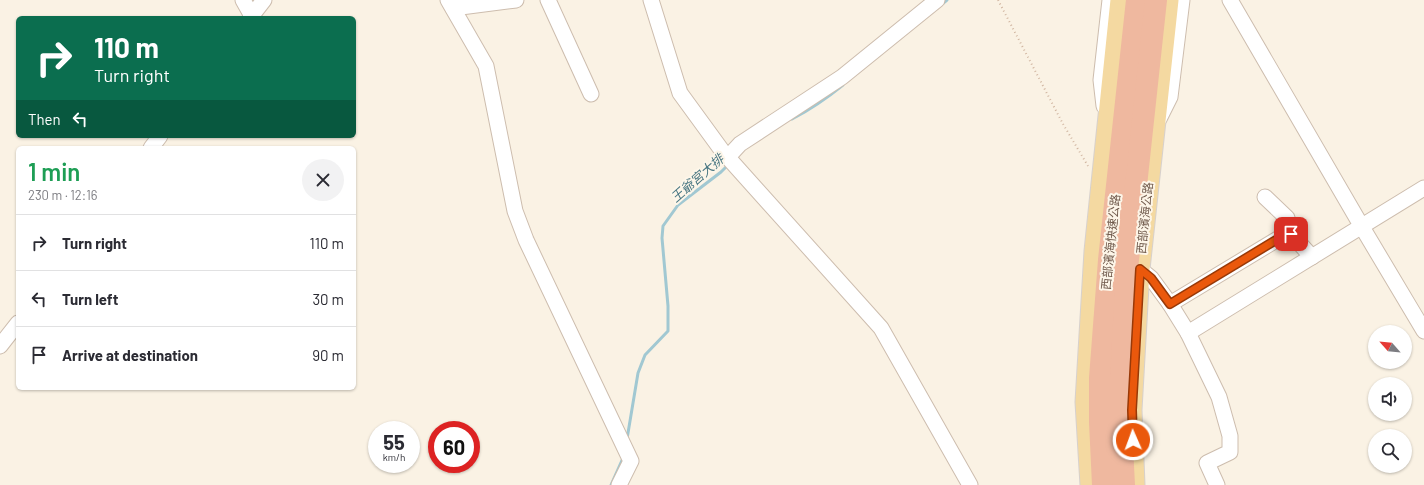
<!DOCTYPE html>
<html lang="en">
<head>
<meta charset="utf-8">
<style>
	body { margin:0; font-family:Barlow,"Noto Sans TC",sans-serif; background:#f2f2f3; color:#2b2b33; height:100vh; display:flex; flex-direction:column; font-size:15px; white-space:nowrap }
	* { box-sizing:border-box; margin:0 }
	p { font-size:13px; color:#7c7c81 }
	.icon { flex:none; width:22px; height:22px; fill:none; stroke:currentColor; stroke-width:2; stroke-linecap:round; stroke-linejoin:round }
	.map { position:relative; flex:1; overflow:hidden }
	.drawer { position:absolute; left:16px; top:146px; width:340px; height:244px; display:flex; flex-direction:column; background:#fff; border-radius:6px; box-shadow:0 1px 3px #0004 }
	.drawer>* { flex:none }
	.hud { position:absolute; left:16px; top:16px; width:340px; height:122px; border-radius:6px; box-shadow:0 1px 3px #0004; background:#0b6e4f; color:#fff; overflow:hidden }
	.needle { width:26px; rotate:297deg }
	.fabs { position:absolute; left:1368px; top:325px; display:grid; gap:8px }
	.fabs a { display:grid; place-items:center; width:44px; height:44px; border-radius:50%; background:#fff; box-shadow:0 1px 3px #0004; font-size:20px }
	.speed { position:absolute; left:368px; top:421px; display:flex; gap:8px; font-size:20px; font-weight:700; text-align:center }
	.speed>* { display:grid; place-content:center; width:52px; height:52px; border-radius:50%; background:#fff; box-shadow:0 1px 3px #0004; line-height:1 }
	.speed small { font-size:10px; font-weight:400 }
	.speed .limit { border:6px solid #d22; background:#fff; color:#111 }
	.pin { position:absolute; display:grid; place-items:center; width:34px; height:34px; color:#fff; margin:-17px; border-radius:8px; box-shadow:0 2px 6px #0006 }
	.me { position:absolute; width:44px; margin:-22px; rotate:358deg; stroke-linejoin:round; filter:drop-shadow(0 0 3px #0008) }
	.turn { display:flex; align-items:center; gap:14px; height:84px; padding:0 12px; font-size:18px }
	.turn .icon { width:52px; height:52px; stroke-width:2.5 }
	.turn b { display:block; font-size:28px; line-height:34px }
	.then { display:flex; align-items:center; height:38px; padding:0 12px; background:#0003; gap:8px; font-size:15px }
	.round { display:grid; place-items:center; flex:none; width:42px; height:42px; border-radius:21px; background:#f2f2f3 }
	.summary { display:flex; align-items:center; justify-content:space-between; height:68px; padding:0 12px }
	h1 { font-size:24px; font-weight:600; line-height:30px; color:#1e9e55 }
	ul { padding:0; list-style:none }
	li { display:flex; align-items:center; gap:12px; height:56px; padding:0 12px; border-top:1px solid #e1e1e2 }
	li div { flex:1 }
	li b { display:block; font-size:15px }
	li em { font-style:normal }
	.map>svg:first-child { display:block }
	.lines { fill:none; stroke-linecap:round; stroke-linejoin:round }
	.stream { stroke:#a1c8d2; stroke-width:3 }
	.minor-casing { stroke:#cdbdae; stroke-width:17 }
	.major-casing { stroke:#d7d1cd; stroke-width:21 }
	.highway-casing { stroke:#d7d1cd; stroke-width:24 }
	.path { stroke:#d1b6a1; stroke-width:2; stroke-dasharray:1 3; stroke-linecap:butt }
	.minor { stroke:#fff; stroke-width:15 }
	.major { stroke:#f4d9a1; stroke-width:19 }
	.highway { stroke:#efb89f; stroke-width:22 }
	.route-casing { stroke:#983908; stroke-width:10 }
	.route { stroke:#ea580c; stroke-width:7 }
	.labels { text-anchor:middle; stroke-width:4; stroke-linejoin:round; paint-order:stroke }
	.street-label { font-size:12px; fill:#705a4c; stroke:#fdf6e9 }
	.water-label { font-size:13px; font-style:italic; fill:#477581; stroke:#fdf6e9 }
</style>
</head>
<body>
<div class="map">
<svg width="1424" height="485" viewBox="0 0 1424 485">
	<rect width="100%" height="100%" fill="#faf2e4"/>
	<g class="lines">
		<!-- stream -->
		<g class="stream">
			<polyline points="941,5 947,0"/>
			<path d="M792,119C811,109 827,98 843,85"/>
			<polyline points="627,439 638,373 645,355 668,331 668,306 662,238 663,226 678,205 721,172 729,164"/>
			<polyline points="611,485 623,458"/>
		</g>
		<defs>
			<g id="minor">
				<polyline points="243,0 252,16"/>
				<polyline points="448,0 486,66 515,211 526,240 631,461 619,485"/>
				<polyline points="548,0 591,94"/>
				<polyline points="651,0 680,93 723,152 881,328 970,485"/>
				<polyline points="1230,0 1362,227 1424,331"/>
				<polyline points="453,8 516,0"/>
				<polyline points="250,18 264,0"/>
				<polyline points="1104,106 1101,80 1110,0"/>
				<polyline points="1159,119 1170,97 1182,0"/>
				<polyline points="151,148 160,136"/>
				<polyline points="728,157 740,144 842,77 937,0"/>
				<polyline points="1291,234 1312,257"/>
				<polyline points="1140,269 1151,278 1170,304 1188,333 1219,397 1230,436 1230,452 1207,463 1217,485"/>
				<polyline points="1170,304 1281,237 1291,234 1287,218 1265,197"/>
				<polyline points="1188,333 1424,188"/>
				<polyline points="0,346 18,323"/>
			</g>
			<g id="major">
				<polyline points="1090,485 1085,402 1094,251 1120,0"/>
				<polyline points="1135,485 1132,410 1140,269 1169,0"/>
			</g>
			<g id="highway">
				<polyline points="1103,485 1100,422 1100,378 1109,260 1137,0"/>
				<polyline points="1124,485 1121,427 1121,378 1127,269 1156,0"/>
			</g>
		</defs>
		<!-- minor casing -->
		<use href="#minor" class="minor-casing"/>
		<!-- major casing -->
		<use href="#major" class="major-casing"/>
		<!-- highway casing -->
		<use href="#highway" class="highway-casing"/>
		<!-- path -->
		<polyline class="path" points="998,0 1063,124 1088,166"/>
		<!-- minor -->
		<use href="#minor" class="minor"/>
		<!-- major -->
		<use href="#major" class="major"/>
		<!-- highway -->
		<use href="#highway" class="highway"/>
	</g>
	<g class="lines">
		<defs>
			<polyline id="route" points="1133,440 1132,410 1140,269 1151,278 1170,304 1281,237 1291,234"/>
		</defs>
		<!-- route casing -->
		<use href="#route" class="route-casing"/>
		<!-- route -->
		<use href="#route" class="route"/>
	</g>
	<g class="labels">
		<!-- street labels -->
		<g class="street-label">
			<text transform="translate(1145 218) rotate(-84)" y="4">西部濱海公路</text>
			<text transform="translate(1111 242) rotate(-84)" y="4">西部濱海快速公路</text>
		</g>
		<!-- water labels -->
		<g class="water-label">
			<text transform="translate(697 178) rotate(-41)" y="5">王爺宮大排</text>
		</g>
	</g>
</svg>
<div class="fabs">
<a><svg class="needle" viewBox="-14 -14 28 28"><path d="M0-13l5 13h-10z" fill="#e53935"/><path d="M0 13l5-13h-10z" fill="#7c7c81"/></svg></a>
<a><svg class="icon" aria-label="sound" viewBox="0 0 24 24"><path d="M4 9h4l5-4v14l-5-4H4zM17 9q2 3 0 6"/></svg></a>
<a><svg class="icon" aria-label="search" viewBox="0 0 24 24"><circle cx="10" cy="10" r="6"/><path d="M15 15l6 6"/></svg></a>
</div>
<div class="speed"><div>55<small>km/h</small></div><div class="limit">60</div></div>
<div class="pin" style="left:1291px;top:234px;background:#d93025"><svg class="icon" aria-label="arrive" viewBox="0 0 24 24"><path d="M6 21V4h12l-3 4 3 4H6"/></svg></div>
<svg class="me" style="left:1133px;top:440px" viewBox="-20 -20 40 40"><circle r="17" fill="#ea580c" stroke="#fff" stroke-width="3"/><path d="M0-11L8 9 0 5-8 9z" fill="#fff"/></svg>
<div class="hud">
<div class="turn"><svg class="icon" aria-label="right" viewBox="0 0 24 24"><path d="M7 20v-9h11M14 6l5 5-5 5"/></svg><div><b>110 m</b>Turn right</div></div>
<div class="then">Then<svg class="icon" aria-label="left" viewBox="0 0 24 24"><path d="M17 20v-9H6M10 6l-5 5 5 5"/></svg></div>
</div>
<section class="drawer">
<div class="summary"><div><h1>1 min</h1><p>230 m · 12:16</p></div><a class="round"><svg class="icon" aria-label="close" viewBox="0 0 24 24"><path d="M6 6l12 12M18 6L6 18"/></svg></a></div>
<ul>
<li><svg class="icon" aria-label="right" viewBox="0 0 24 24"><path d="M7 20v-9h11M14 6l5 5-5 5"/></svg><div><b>Turn right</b></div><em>110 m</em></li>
<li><svg class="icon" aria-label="left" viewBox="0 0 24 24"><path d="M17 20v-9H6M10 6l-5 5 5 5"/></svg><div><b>Turn left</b></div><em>30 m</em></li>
<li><svg class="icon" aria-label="arrive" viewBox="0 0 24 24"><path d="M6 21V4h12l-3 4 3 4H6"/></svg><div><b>Arrive at destination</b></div><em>90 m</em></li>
</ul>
</section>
</div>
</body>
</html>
